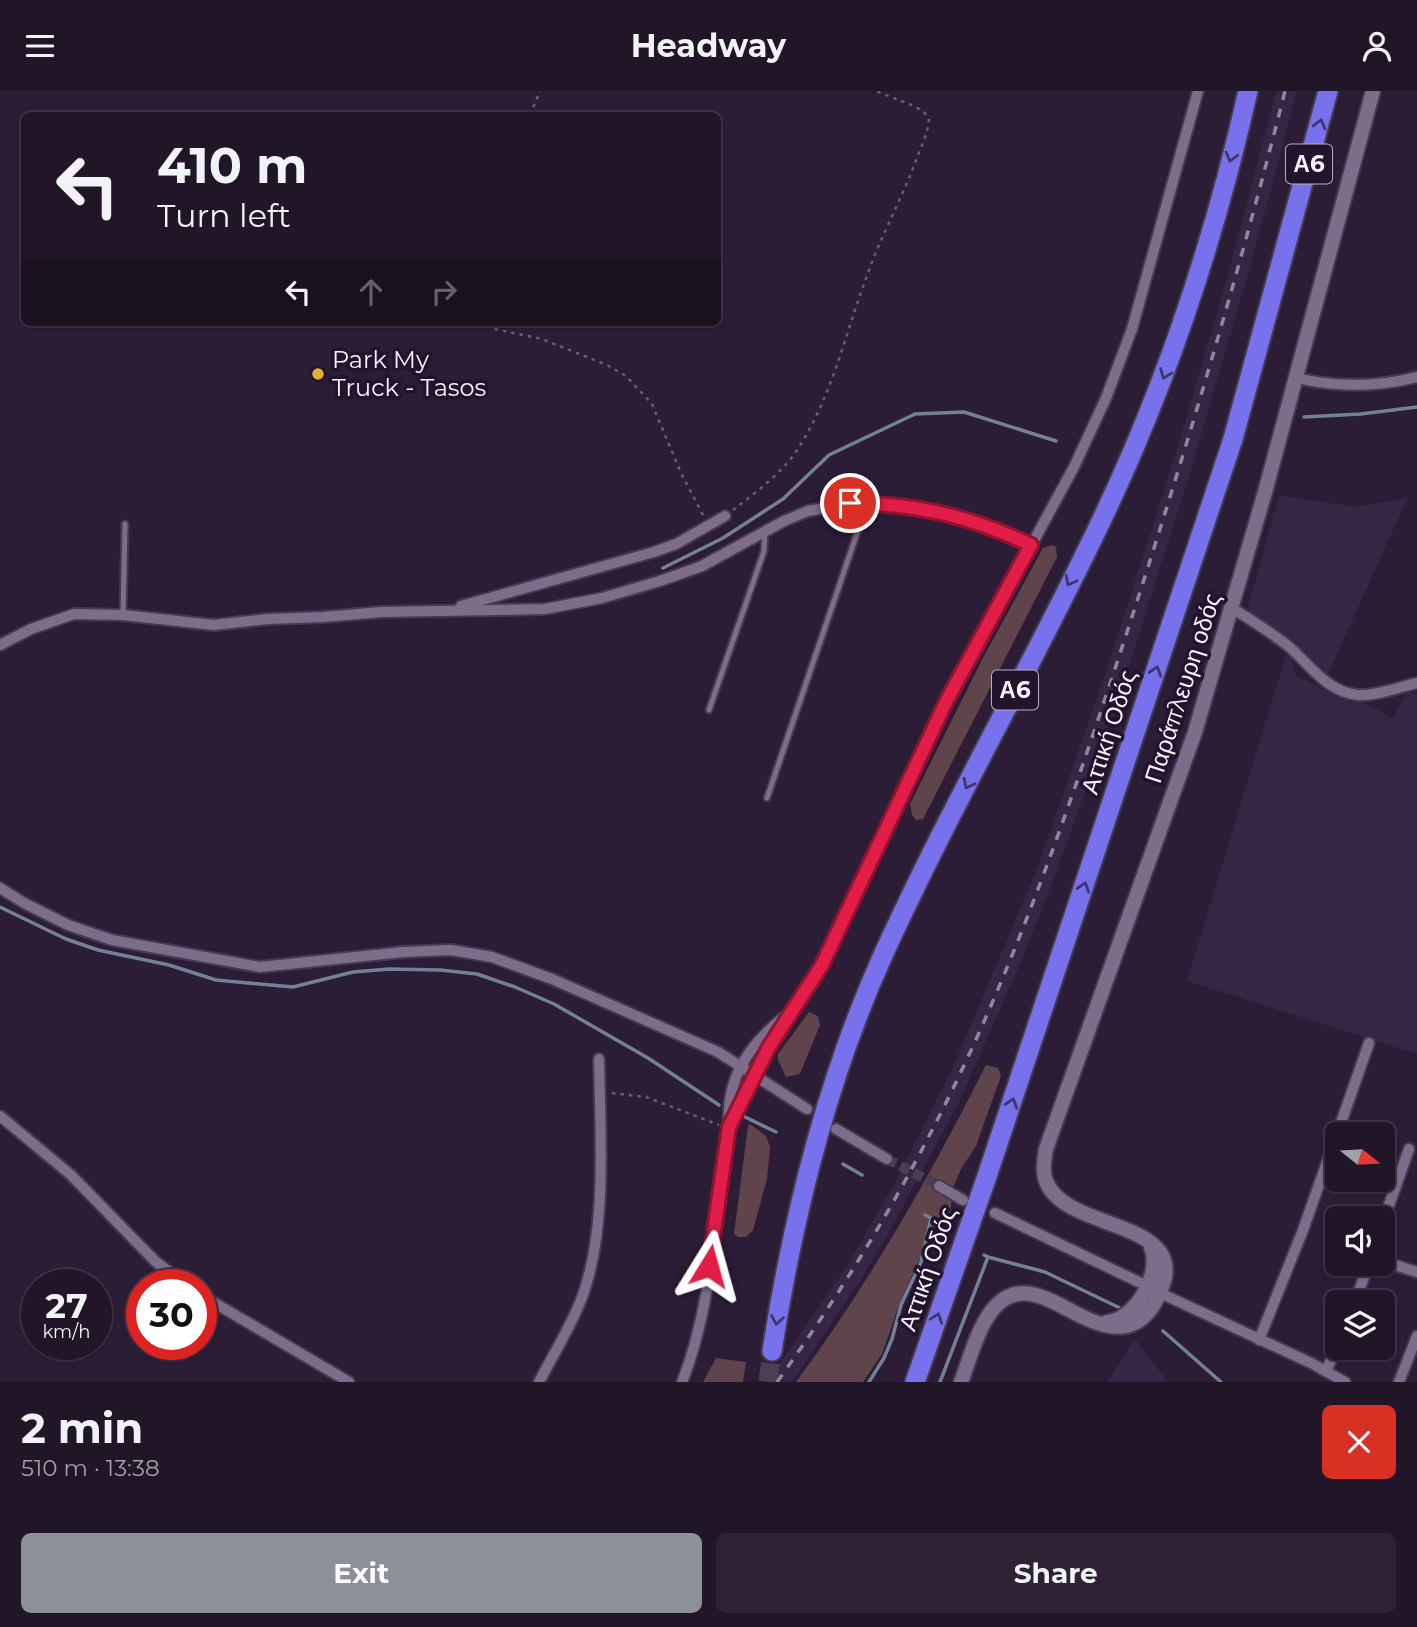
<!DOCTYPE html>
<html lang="en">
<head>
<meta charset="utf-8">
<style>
	body { margin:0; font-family:Montserrat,sans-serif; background:#2d2334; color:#f1f3f6; height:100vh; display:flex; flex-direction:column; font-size:26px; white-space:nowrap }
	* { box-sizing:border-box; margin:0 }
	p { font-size:23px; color:#a29fa8 }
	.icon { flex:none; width:38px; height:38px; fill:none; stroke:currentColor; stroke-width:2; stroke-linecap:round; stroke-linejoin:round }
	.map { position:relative; height:1291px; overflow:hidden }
	.details { display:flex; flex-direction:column; background:#201628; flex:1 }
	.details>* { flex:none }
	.hud { position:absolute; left:21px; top:21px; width:700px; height:214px; border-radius:10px; box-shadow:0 2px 5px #0004,0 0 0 2px #3d3545; background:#201628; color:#f1f3f6; overflow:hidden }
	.needle { width:46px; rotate:108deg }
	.fabs { position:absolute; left:1325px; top:1031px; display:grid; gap:14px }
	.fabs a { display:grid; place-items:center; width:70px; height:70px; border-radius:10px; background:#201628; box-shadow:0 2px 5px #0004,0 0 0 2px #3d3545; font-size:35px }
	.speed { position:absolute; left:21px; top:1178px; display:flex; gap:14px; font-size:35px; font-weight:700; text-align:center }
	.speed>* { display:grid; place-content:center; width:91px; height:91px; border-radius:50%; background:#201628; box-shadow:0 2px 5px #0004,0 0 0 2px #3d3545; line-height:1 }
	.speed small { font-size:18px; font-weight:400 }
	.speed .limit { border:10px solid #d22; background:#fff; color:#111 }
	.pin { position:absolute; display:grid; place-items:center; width:60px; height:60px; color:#fff; margin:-30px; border:4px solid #fff; border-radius:50%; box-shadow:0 2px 7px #0007 }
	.me { position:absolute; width:77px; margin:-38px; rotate:8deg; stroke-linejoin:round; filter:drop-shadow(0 0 5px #0008) }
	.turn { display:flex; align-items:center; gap:24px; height:147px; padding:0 21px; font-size:32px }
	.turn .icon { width:91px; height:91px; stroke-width:2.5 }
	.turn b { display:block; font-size:49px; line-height:60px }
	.lanes { display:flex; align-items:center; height:66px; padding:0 21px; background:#0003; justify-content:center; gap:35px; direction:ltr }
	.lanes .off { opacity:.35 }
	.round { display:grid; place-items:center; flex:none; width:74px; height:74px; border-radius:10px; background:#2d2334 }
	.head { display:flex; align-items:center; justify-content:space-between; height:119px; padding:0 21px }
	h1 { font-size:42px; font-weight:700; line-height:52px }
	.button { display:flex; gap:14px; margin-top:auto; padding:14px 21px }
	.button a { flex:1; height:80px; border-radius:10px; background:#8c9099; color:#fff; font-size:28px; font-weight:700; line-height:80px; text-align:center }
	.button a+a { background:#2d2334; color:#f1f3f6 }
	header { display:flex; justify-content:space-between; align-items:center; height:91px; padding:0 21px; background:#201628; font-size:32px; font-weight:700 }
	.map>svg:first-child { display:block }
	.built { fill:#362544 }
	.green { fill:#5f444b }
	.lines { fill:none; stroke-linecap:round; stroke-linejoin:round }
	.stream { stroke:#738198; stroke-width:3.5 }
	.street-tunnel { stroke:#4a3d54; stroke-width:10; stroke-dasharray:10 5; stroke-linecap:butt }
	.highway-tunnel { stroke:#4a3d54; stroke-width:19; stroke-dasharray:19 10; stroke-linecap:butt }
	.lane-casing { stroke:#453a4e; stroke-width:9 }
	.street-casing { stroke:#453a4e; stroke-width:14 }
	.secondary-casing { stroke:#453a4e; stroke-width:18 }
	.highway-casing { stroke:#453a4e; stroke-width:23 }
	.path { stroke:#685d72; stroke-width:2.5; stroke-dasharray:3.5 5; stroke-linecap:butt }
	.lane { stroke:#7d6d8b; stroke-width:5 }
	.street { stroke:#7d6d8b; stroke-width:10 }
	.secondary { stroke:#7d6d8b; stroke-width:14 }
	.highway { stroke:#7772ec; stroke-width:19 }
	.rail { stroke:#918799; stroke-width:3.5; stroke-dasharray:9 9; stroke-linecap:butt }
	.oneway { stroke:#3f356f }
	.route-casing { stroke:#92132f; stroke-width:18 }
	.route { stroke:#e11d48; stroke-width:12 }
	.poi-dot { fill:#e4ae35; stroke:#21142c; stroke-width:2.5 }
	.labels { text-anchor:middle; stroke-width:7; stroke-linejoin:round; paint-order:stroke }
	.shield { fill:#21142c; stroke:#b7afbe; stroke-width:2 }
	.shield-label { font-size:23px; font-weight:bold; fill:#f7f2fd }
	.poi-label { font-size:24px; fill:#f7f2fd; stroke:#21142c; text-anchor:start }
	.street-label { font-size:24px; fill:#f7f2fd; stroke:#21142c }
</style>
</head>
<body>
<header><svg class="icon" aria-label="menu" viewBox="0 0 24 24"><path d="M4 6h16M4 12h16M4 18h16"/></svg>Headway<svg class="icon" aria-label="person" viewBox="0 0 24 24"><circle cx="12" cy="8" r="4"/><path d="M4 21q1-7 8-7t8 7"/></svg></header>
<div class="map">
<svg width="1417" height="1291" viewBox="0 0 1417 1291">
	<rect width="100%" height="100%" fill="#2b1d36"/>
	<!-- built -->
	<g class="built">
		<polygon points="1276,0 1297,0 1251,172 1189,385 1122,597 1057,779 1021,871 959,1011 891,1138 860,1190 792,1291 767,1291 847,1175 897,1088 954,974 1039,773 1110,569 1175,365 1232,170"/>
		<polygon points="1279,404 1356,416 1408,406 1328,583 1296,552 1247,520"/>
		<polygon points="1286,564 1290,566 1296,585 1341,606 1367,613 1393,628 1407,600 1417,604 1417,963 1187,890"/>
		<polygon points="1135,1248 1168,1291 1107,1291"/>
	</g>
	<!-- green -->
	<g class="green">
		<polygon points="1052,454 1056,456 1057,466 923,728 916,729 912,724 910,713 984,565 1043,457"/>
		<polygon points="809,921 818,925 820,934 800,983 786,986 778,969 778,963"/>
		<path d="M986,974L998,977L1001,985L976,1055L961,1078L953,1097L949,1133L944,1143L933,1150L919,1169L899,1214L882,1263L863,1291H796C870,1191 930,1085 986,974Z"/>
		<polygon points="750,1033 766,1045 770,1056 767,1088 753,1139 746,1146 738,1146 734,1143 748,1035"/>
		<polygon points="716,1267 746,1271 743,1291 703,1291"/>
	</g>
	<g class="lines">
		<!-- stream -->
		<g class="stream">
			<polyline points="1304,326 1361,323 1417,316"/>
			<polyline points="663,477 723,447 783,408 829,364 915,323 964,321 1056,350"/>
			<polyline points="0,816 66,848 98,859 169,874 216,889 293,896 353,881 389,878 440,879 477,883 515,896 554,913 648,967 719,1014"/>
			<polyline points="743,1025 776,1041"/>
			<polyline points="843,1073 862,1084"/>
			<polyline points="925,1124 946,1135"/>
			<polyline points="988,1166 1045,1181 1122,1218"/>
			<polyline points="1163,1240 1221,1291"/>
			<polyline points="869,1291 884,1267 892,1248 901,1214 921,1171 931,1128"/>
			<polyline points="940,1291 988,1166 984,1164"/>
		</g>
		<!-- street-tunnel -->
		<polyline class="street-tunnel" points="887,1068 939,1095"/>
		<!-- highway-tunnel -->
		<polyline class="highway-tunnel" points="768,1291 772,1260"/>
		<defs>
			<g id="lane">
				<polyline points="123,524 125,433"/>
				<polyline points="709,619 764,460 765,441"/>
				<polyline points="767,707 867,413"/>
			</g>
			<g id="street">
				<path d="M1297,287C1338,297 1376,296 1417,286"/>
				<polyline points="461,515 654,461 676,453 725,425"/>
				<path d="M1232,517C1251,529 1269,540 1287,554C1309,572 1326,601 1358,604C1376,605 1399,596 1417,592"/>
				<polyline points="0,554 31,538 74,523 123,524 214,534 268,528 323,526 381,521 545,518 602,507 660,490 702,475 784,430 808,420 850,413 888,413 934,419 995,438 1031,454"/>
				<polyline points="0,797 24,812 68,834 112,849 260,876 403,861 451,859 492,866 552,888 718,961 807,1018"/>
				<polyline points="0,1025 71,1084 155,1170 186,1194"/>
				<polyline points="729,1036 770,956 822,874 946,611 1074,376 1106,307 1132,238 1198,0"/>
				<polyline points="836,1038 887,1068"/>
				<polyline points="1337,1043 1369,952"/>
				<polyline points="939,1095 963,1109"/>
				<polyline points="995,1122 1147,1195"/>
				<polyline points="1382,1134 1409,1058"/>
				<polyline points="1382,1170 1417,1181"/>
				<polyline points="1160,1202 1311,1272 1345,1291"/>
				<polyline points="201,1204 349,1291"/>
				<polyline points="1355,1211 1369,1172"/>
				<polyline points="1259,1249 1303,1139 1337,1043"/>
				<polyline points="1326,1280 1337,1256"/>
				<path d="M539,1291C553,1264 570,1237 581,1209C608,1140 600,1042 599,968"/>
				<path d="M682,1291C712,1216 717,1117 729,1036C725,989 748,955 784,926"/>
				<polyline points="1399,1291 1417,1245"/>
			</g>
			<g id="secondary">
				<path d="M1107,1231C1135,1229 1162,1183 1151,1156"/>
				<path d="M961,1291C975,1255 988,1188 1039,1205C1058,1211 1074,1223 1092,1230C1105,1235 1120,1239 1133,1233C1146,1227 1155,1213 1160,1201C1194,1127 1065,1142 1046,1090C1042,1080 1044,1068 1046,1058L1195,641L1265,401L1373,0"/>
			</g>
			<g id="highway">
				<path d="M772,1260C793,1126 828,985 884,862C952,713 1034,572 1104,424C1168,289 1215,146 1248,0"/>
				<polyline points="915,1291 986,1088 1233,348 1328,0"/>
			</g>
		</defs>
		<!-- lane casing -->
		<use href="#lane" class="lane-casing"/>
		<!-- street casing -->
		<use href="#street" class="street-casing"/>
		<!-- secondary casing -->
		<use href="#secondary" class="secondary-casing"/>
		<!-- highway casing -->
		<use href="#highway" class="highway-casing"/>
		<!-- path -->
		<g class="path">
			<polyline points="530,24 540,0"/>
			<polyline points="479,231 495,238 542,248 607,274 626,285 652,313 681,382 703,424"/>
			<path d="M733,419C756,401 784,381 799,356C833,303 846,240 868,182C882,142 904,104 918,64C923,52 928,40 929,28L924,21L914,15L876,0"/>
			<polyline points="612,1002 646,1006 719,1034"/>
		</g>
		<!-- lane -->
		<use href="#lane" class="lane"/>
		<!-- street -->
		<use href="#street" class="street"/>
		<!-- secondary -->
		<use href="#secondary" class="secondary"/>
		<!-- highway -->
		<use href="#highway" class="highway"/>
		<!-- rail -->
		<path class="rail" d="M777,1291C833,1213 884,1132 928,1047C1014,883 1073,706 1130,532C1187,356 1240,179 1285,0"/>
	</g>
	<!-- one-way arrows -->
	<defs><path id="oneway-chevron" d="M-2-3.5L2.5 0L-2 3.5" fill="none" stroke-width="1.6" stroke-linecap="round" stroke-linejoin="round" transform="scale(1.75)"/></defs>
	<g class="oneway">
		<use href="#oneway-chevron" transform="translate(1320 33) rotate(-75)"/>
		<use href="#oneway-chevron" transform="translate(1231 66) rotate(105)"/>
		<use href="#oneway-chevron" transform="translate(1165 283) rotate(111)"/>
		<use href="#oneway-chevron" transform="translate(1070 490) rotate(117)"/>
		<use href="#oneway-chevron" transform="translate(1156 580) rotate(-72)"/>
		<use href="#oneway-chevron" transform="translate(968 693) rotate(117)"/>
		<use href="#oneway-chevron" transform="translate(1084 796) rotate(-72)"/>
		<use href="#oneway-chevron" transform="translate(1012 1012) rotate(-72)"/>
		<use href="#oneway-chevron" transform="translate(937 1227) rotate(-71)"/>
		<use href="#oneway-chevron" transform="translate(777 1229) rotate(99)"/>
	</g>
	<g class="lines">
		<defs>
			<path id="route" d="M709,1175L729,1036L769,956L822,874L946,611L1031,454C969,425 918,413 850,412"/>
		</defs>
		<!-- route casing -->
		<use href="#route" class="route-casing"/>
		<!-- route -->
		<use href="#route" class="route"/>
	</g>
	<!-- markers -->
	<circle class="poi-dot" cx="318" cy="283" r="7"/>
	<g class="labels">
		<!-- shield labels -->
		<g class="shield">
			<rect x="1286" y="53.5" width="46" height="39" rx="5"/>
			<rect x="992" y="579.5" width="46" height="39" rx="5"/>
		</g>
		<g class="shield-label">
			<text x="1309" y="81">Α6</text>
			<text x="1015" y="607">Α6</text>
		</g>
		<!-- poi labels -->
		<g class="poi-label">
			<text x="332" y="277">Park My<tspan x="332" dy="28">Truck - Tasos</tspan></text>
		</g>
		<!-- street labels -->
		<g class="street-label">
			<text transform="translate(1183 597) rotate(-72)" y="8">Παράπλευρη οδός</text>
			<text transform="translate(1109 641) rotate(-72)" y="8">Αττική Οδός</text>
			<text transform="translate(928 1178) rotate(-71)" y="8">Αττική Οδός</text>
		</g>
	</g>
</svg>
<div class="fabs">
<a><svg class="needle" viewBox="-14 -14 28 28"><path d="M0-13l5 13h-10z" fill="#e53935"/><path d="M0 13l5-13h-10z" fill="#a29fa8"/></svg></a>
<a><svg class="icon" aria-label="sound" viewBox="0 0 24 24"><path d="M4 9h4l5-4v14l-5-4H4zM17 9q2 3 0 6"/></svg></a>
<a><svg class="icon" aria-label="layers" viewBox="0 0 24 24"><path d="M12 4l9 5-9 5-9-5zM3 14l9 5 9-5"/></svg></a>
</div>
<div class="speed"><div>27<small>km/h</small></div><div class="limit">30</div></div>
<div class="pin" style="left:850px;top:412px;background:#d93025"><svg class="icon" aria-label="arrive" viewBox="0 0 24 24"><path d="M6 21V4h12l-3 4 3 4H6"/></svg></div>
<svg class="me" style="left:709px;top:1175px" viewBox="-20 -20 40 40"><path d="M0-17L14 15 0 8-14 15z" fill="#e11d48" stroke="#fff" stroke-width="4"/></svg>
<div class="hud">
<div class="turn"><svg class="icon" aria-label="left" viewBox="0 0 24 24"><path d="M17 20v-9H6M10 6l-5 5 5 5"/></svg><div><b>410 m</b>Turn left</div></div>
<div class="lanes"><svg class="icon" aria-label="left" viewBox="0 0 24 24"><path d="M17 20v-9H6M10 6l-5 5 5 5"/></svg><svg class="icon off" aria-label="ahead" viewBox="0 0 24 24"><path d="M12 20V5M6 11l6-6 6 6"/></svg><svg class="icon off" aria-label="right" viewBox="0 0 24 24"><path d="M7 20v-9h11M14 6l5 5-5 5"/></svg></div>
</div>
</div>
<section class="details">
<div class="head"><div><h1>2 min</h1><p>510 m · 13:38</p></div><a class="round" style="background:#d93025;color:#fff"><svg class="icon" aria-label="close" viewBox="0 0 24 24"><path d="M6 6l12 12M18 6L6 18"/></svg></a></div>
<div class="button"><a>Exit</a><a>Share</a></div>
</section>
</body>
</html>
